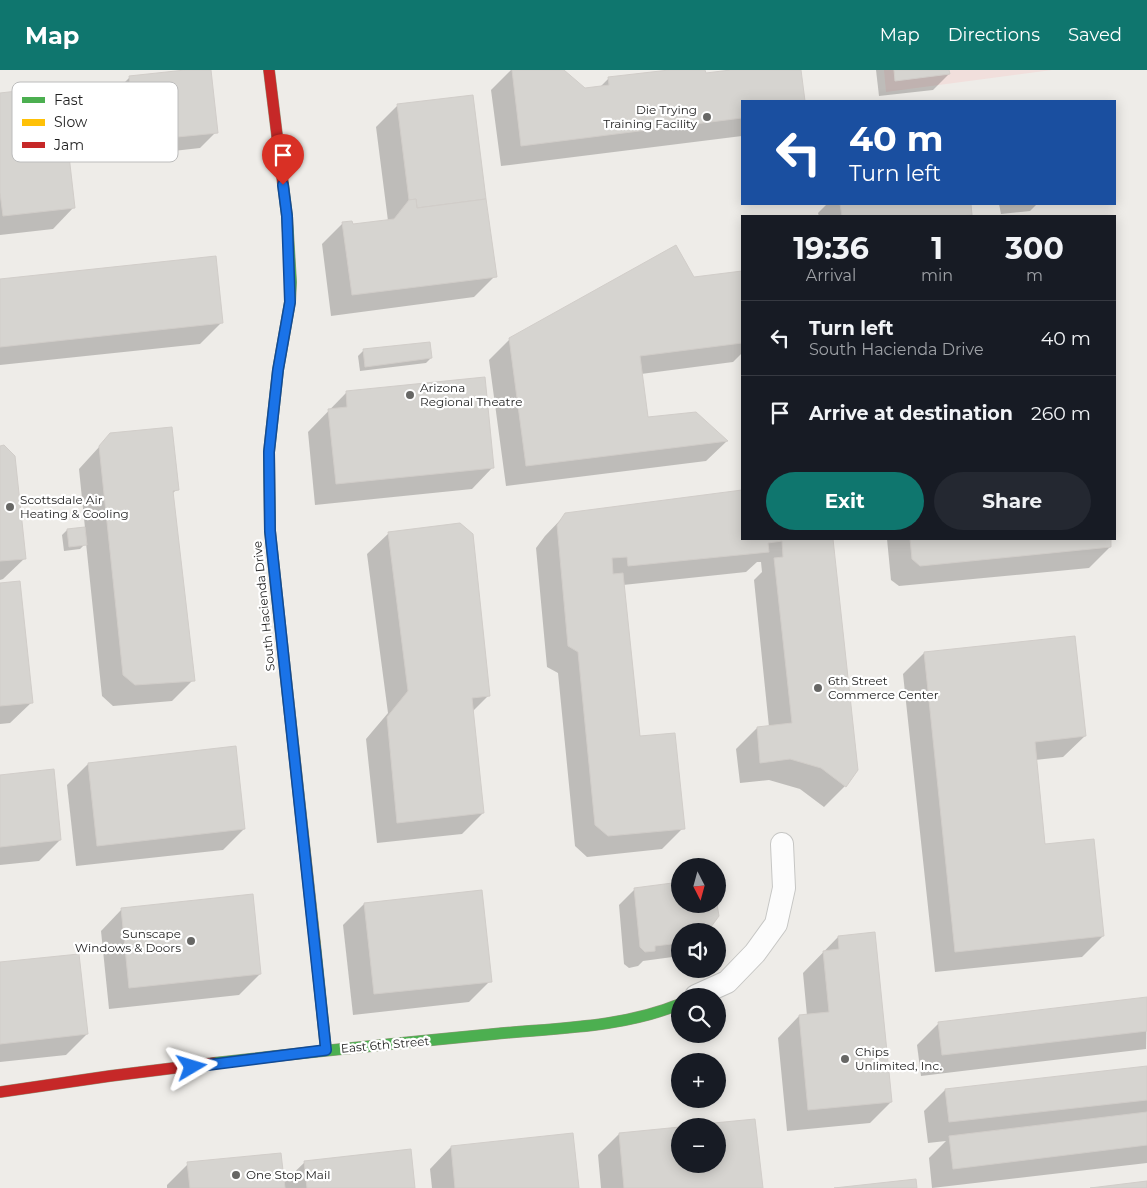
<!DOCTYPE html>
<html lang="en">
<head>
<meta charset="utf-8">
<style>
	body { margin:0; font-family:Montserrat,sans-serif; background:#242831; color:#f1f3f6; height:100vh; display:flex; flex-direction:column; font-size:19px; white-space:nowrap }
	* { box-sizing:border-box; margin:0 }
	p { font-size:16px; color:#9ea1a6 }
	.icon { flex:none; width:28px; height:28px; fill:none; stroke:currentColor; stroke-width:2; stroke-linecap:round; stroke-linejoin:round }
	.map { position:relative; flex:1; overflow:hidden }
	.side { position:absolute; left:741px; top:145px; width:375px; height:325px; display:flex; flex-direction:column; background:#171b24; border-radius:0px; box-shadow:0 2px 12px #0003 }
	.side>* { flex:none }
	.hud { position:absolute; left:741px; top:30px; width:375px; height:105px; border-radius:0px; box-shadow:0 2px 12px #0003; background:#1a4fa0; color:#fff; overflow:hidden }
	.needle { width:32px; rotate:174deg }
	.buttons { position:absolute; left:671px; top:788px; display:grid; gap:10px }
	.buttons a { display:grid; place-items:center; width:55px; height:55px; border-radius:50%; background:#171b24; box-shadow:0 2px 12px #0003; font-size:25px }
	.pin { position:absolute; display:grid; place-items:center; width:42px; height:42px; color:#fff; margin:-51px -21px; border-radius:50% 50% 50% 0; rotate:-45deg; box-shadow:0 0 5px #0007 }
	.pin .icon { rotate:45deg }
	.me { position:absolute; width:55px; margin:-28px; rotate:83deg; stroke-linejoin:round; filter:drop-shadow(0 0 4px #0008) }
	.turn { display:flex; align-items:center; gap:18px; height:105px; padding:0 25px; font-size:22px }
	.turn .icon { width:65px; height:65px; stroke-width:2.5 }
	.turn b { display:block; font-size:35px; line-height:42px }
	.eta { display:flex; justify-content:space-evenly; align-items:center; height:85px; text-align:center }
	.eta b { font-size:30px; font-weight:700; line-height:35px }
	.button { display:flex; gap:10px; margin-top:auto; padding:10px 25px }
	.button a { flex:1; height:58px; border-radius:30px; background:#0f766e; color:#fff; font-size:20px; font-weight:700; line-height:58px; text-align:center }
	.button a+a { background:#242831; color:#f1f3f6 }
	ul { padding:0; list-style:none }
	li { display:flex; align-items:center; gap:15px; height:75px; padding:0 25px; border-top:1px solid #363941 }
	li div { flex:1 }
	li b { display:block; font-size:19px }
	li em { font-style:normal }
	header { display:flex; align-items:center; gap:30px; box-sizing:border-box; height:70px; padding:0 25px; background:#0f766e; color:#fff }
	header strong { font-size:24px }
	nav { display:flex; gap:28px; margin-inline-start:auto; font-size:18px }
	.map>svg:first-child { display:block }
	.commercial { fill:#f1dfdc }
	.shadow { fill:#0003 }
	.building { fill:#d6d4d0; stroke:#d1cdc9 }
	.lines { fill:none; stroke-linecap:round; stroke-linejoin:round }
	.street-casing { stroke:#c6c6c4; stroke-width:24 }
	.fast-casing { stroke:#97987f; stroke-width:12 }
	.slow-casing { stroke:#97987f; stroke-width:12 }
	.jam-casing { stroke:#97987f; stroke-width:12 }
	.street { stroke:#fcfcfc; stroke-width:22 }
	.fast { stroke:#4caf50; stroke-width:11 }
	.slow { stroke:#ffc107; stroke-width:11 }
	.jam { stroke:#c62828; stroke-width:11 }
	.route-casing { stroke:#114b97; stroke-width:12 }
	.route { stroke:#1a73e8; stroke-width:9 }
	.poi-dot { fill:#676765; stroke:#fff; stroke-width:2 }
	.labels { text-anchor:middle; stroke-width:4.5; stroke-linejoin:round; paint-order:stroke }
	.poi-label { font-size:12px; fill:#1f1f1f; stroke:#fff; text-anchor:start }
	.street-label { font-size:12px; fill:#1f1f1f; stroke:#fff }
	.key { fill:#fff; stroke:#bcbcbc; stroke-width:1 }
	.key-label { font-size:14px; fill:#1f1f1f }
</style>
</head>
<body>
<header>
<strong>Map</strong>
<nav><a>Map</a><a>Directions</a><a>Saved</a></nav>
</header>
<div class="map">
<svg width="1147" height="1118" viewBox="0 0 1147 1118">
	<rect width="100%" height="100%" fill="#eeece8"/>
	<!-- commercial -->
	<polygon class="commercial" points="884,0 1052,0 886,22"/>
	<!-- shadow -->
	<g class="shadow">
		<polygon points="197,0 210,0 216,62 200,78 120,87 114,23 130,7"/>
		<polygon points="511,0 562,0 585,19 599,18 609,8 679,0 704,0 705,4 725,2 726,0 800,0 804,31 742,31 742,66 501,96 491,20"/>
		<polygon points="876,0 948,0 949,4 933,20 879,26"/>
		<polygon points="0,24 74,137 53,159 0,165"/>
		<polygon points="397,36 495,206 474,227 331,246 322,174 343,153 352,155 388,151 376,57"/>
		<polygon points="827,134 969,134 970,144 969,146 819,146 818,143"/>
		<polygon points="999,134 1037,134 1030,141 1001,144"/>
		<polygon points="742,202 742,283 733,292 641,304 647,348 727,371 706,391 506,416 489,290 510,269 693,208"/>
		<polygon points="0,210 221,253 200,274 0,295"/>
		<polygon points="363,281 431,288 426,293 360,301 358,286"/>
		<polygon points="346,323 493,397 472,419 315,435 308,362"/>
		<polygon points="110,365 177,419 172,424 193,610 172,631 113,636 102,626 86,473 80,479 64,481 62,465 67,460 85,458 79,399"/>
		<polygon points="0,377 25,488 3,509 0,510"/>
		<polygon points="742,421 742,469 832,469 857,700 845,716 824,737 800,719 769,710 740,713 736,679 757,658 769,657 754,510 762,502 761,492 757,492 746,502 623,515 638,668 683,758 662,779 587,787 575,776 558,603 547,597 536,478 545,466 566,444"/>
		<polygon points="389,463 489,625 472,642 483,743 462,764 377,773 366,669 388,643 367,484"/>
		<polygon points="887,469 1109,469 1110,477 1089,498 899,516 891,510"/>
		<polygon points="0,515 32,632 10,653 0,654"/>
		<polygon points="924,583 1085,666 1063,687 1035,690 1044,776 1103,866 1082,887 935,902 903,604"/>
		<polygon points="88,694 244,759 223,780 76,796 67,715"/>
		<polygon points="0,706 60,770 39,791 0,795"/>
		<polygon points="680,813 680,834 716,834 717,846 706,861 680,861 680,886 643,891 638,896 629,898 624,894 619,835 635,819"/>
		<polygon points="364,834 490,911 469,932 353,945 343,855"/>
		<polygon points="122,839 260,904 239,925 109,939 101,861"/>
		<polygon points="838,867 891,1032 870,1053 787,1061 778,968 799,946 807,946 803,903"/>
		<polygon points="0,894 87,964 66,985 0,992"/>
		<polygon points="1147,929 1146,979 921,1006 917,975 938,954"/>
		<polygon points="1147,997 1147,1093 932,1118 929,1088 946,1071 928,1073 924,1041 945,1020"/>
		<polygon points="754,1050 761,1118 601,1118 598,1085 619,1064 680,1058 680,1094 718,1094 718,1056 695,1056"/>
		<polygon points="451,1077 578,1118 432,1118 430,1099"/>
		<polygon points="305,1092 414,1118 167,1118 167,1115 188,1094 283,1113"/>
	</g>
	<!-- building -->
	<g class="building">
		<polygon points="185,0 211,0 218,63 136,71 129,6"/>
		<polygon points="512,0 564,0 585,18 609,15 608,7 669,0 705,0 706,3 730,0 801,0 805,31 742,31 742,48 521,76"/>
		<polygon points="894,0 949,0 950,4 895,11"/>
		<polygon points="61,16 75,138 3,146 0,123 0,23"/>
		<polygon points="473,25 486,129 417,138 416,129 409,130 397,34"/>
		<polygon points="416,129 417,138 486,129 497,207 352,225 342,152 352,151 353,154 394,149 409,130"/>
		<polygon points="840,134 971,134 972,145 959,146 842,146"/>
		<polygon points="676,175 694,207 742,201 742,273 640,286 648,347 696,342 728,371 526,396 509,268"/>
		<polygon points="216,186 223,253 0,277 0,209"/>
		<polygon points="430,272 432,288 365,297 363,279"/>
		<polygon points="485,307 494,398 336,414 328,339 347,337 346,321"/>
		<polygon points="172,357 179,420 173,421 195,611 135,615 123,605 99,376 110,363"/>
		<polygon points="4,375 15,386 26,489 0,491 0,376"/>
		<polygon points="742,420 742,469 833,469 858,700 846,717 821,698 790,689 760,693 757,657 792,653 774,488 783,487 782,471 768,473 769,482 628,496 627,487 612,488 613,504 623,503 640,666 675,663 685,759 608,766 595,755 578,582 568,576 557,455 565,443"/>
		<polygon points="460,453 473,464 490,626 472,628 484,743 397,753 387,647 408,621 388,462"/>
		<polygon points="85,457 87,475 69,477 67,459"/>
		<polygon points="910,469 1111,469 1111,477 920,496 912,489"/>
		<polygon points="20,511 33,633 0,636 0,513"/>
		<polygon points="1075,566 1086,666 1035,672 1045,774 1094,769 1104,866 955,882 924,582"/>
		<polygon points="236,676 245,759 97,776 88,693"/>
		<polygon points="54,699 61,770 0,777 0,705"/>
		<polygon points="680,812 680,834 717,834 719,846 708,861 680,861 680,873 655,876 655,881 645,882 640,877 634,818"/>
		<polygon points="482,820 492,912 374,924 364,833"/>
		<polygon points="253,824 261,904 129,918 121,838"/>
		<polygon points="875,862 892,1032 808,1040 799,945 829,942 823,881 839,879 838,866"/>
		<polygon points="79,884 88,964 0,974 0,892"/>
		<polygon points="1147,927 1147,961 942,985 938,952"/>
		<polygon points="1147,996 1147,1030 949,1052 945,1019"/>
		<polygon points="1147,1042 1147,1075 953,1099 949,1066"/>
		<polygon points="755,1049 763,1118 624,1118 619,1063 680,1057 680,1094 718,1094 718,1056 683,1056"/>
		<polygon points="573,1063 579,1118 455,1118 451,1076"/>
		<polygon points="411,1079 415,1118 307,1118 304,1091"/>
		<polygon points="281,1083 285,1118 190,1118 187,1092"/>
		<polygon points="916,1109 917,1118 834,1118"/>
		<polygon points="1147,1111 1147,1118 1090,1118"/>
	</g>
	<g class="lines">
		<defs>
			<polyline id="street" points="696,926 727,912 755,883 776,854 784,818 782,774"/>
			<g id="fast">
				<polyline points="280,554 270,461 269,382 278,300 290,232 291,212 287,146 283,114"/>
				<polyline points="315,874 326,980"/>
				<path d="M214,993C307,982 400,973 494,964C555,958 622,958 680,934"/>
			</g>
			<polyline id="slow" points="280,554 315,874"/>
			<g id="jam">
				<polyline points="269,0 283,114"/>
				<polyline points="0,1022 110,1006 214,993"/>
			</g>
		</defs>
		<!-- street casing -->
		<use href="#street" class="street-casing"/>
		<!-- fast casing -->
		<use href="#fast" class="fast-casing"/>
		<!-- slow casing -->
		<use href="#slow" class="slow-casing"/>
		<!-- jam casing -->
		<use href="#jam" class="jam-casing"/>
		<!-- street -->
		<use href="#street" class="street"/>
		<!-- fast -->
		<use href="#fast" class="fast"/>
		<!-- slow -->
		<use href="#slow" class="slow"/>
		<!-- jam -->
		<use href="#jam" class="jam"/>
	</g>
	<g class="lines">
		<defs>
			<polyline id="route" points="192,997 326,980 270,461 269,382 278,300 290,232 287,146 283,115"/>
		</defs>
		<!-- route casing -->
		<use href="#route" class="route-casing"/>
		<!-- route -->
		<use href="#route" class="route"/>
	</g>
	<!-- markers -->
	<g class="poi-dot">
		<circle cx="707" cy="47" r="5"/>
		<circle cx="410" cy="325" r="5"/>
		<circle cx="10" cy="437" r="5"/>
		<circle cx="818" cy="618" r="5"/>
		<circle cx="191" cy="871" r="5"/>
		<circle cx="845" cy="989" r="5"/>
		<circle cx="236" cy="1105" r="5"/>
	</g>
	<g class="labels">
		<!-- poi labels -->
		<g class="poi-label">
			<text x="697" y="44" text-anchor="end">Die Trying<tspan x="697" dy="14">Training Facility</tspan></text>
			<text x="420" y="322">Arizona<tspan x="420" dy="14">Regional Theatre</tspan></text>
			<text x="20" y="434">Scottsdale Air<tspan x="20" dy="14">Heating &amp; Cooling</tspan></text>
			<text x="828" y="615">6th Street<tspan x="828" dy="14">Commerce Center</tspan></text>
			<text x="181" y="868" text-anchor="end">Sunscape<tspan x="181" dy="14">Windows &amp; Doors</tspan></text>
			<text x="855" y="986">Chips<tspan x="855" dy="14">Unlimited, Inc.</tspan></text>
			<text x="246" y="1109">One Stop Mail</text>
		</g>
		<!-- street labels -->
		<g class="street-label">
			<text transform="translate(264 536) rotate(-96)" y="4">South Hacienda Drive</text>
			<text transform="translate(385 975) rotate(-5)" y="4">East 6th Street</text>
		</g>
	</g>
	<!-- legend -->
	<rect x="12" y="12" width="166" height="80" rx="8" class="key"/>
	<rect x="22" y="27" width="23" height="6" fill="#4caf50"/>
	<rect x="22" y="49" width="23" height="7" fill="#ffc107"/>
	<rect x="22" y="72" width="23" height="6" fill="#c62828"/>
	<g class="key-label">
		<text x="54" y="35">Fast</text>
		<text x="54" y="57">Slow</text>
		<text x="54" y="80">Jam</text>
	</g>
</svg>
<div class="buttons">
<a><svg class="needle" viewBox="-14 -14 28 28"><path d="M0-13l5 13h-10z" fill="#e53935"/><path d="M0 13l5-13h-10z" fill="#9ea1a6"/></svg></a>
<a><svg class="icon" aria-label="sound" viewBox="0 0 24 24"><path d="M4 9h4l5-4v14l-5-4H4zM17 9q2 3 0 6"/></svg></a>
<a><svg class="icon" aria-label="search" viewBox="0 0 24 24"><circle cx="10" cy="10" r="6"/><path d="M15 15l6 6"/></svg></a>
<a>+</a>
<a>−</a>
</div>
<div class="pin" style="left:283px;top:115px;background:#d93025"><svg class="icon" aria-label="arrive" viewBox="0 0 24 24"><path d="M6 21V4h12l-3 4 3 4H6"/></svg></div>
<svg class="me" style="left:192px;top:997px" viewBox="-20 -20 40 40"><path d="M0-17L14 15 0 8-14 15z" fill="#1a73e8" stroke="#fff" stroke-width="4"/></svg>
<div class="hud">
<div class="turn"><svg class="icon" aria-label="left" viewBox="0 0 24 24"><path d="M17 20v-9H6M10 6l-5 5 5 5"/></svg><div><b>40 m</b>Turn left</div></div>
</div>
<section class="side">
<div class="eta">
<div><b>19:36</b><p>Arrival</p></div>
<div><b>1</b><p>min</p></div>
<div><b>300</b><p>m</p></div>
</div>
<ul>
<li><svg class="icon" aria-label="left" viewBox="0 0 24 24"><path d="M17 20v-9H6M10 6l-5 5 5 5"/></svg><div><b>Turn left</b><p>South Hacienda Drive</p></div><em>40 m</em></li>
<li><svg class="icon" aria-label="arrive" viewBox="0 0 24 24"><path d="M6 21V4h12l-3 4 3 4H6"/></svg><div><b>Arrive at destination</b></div><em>260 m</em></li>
</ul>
<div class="button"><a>Exit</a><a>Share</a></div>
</section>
</div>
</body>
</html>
